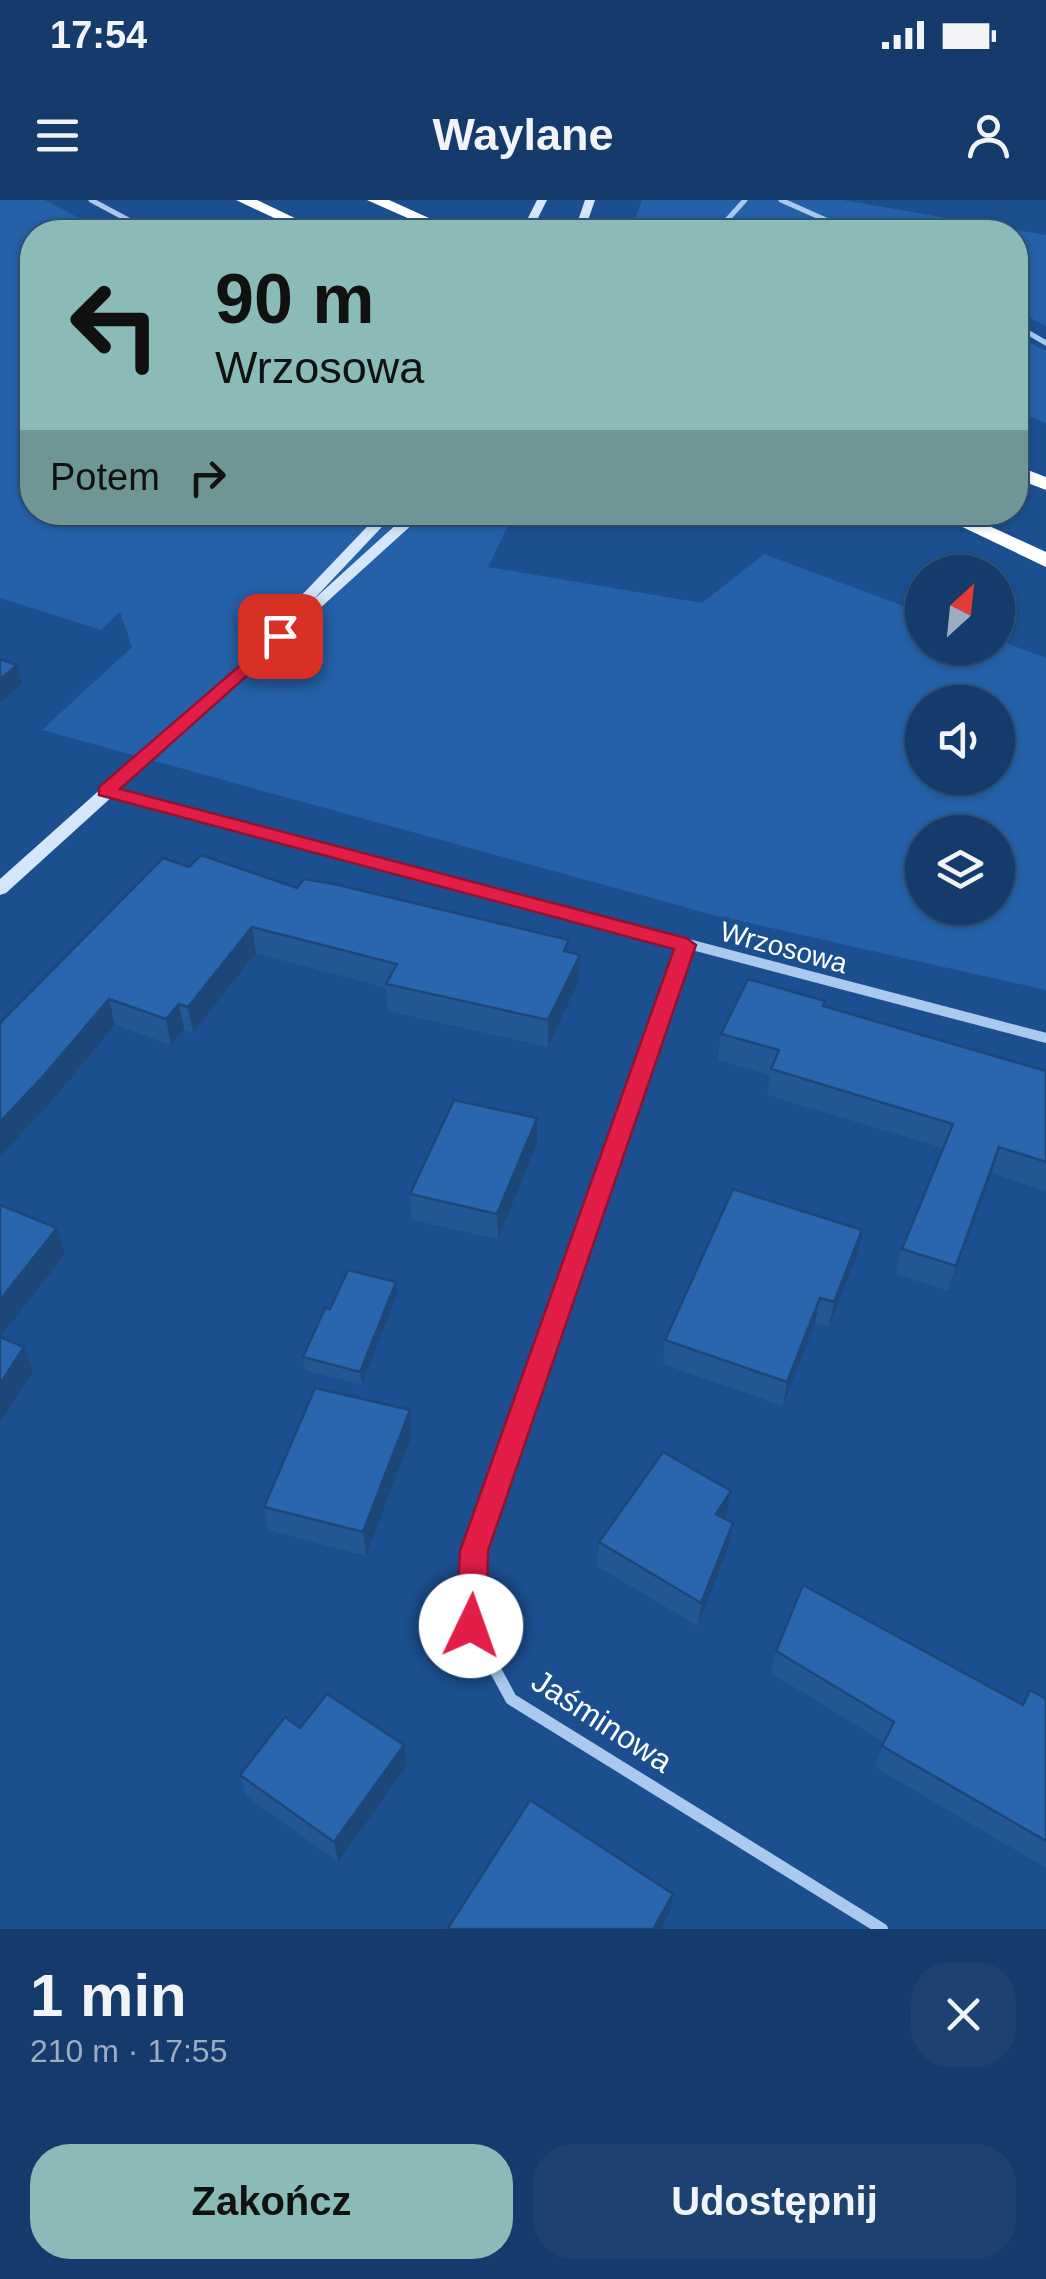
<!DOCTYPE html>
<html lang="pl">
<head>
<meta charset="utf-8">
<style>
	body { margin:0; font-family:Helvetica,sans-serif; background:#1d4271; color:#f1f3f6; height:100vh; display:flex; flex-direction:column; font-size:38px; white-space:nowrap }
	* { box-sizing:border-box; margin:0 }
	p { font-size:32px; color:#9dadc1 }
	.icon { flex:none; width:55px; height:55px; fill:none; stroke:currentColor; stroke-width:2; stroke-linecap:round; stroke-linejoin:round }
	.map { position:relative; height:1729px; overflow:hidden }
	.drawer { display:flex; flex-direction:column; background:#143b6b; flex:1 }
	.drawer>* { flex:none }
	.top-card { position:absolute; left:20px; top:20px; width:1008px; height:305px; border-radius:40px; box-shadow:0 2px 8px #0004,0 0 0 2px #33557e; background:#8bbbb9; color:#111; overflow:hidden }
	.needle { width:65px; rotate:27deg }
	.controls { position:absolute; left:905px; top:355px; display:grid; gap:20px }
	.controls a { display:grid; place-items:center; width:110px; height:110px; border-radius:50%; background:#143b6b; box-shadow:0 2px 8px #0004,0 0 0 2px #33557e; font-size:50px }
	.pin { position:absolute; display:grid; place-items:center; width:85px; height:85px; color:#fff; margin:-42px; border-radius:20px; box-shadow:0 5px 15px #0006 }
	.me { position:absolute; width:110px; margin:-55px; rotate:3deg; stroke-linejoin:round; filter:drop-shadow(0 0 8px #0008) }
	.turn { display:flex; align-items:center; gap:35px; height:210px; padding:0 30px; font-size:45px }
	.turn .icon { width:130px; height:130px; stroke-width:2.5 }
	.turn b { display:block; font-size:70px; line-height:85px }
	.then { display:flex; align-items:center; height:95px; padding:0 30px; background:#0003; gap:20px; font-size:38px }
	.round { display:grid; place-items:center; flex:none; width:105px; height:105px; border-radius:40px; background:#1d4271 }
	.overview { display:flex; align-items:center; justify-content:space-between; height:170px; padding:0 30px }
	h1 { font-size:60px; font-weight:700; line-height:75px }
	.primary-button { display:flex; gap:20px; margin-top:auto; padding:20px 30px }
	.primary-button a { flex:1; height:115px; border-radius:40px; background:#8bbbb9; color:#111; font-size:40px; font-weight:700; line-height:115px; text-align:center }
	.primary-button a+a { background:#1d4271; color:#f1f3f6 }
	.status { display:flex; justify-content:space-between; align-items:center; height:70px; padding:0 50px; background:#143b6b; direction:ltr }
	.status svg { height:28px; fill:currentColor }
	header { display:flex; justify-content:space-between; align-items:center; height:130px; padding:0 30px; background:#143b6b; font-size:45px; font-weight:700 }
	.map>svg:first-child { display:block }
	.green { fill:#2461a8; fill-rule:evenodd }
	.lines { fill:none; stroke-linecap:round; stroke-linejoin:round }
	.service { stroke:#a9c9ee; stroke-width:5 }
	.minor-far2 { stroke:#a9c9ee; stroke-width:8 }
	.minor-far1 { stroke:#a9c9ee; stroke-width:10 }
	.minor { stroke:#a9c9ee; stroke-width:12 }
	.secondary { fill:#d6e6fa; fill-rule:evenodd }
	.motorway { fill:#fff; fill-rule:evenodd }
	.wall { fill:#245895 }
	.shaded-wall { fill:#1d4779 }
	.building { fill:#2a66ad; stroke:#1d4779; stroke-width:2.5 }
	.route { fill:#e11d48; stroke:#92132f; stroke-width:2.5 }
	.labels { text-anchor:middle; stroke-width:10; stroke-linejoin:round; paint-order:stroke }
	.street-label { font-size:28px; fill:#fff; stroke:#1b4f8f }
	.near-street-label { font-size:32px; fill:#fff; stroke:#1b4f8f }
</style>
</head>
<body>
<div class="status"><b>17:54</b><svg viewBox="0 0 49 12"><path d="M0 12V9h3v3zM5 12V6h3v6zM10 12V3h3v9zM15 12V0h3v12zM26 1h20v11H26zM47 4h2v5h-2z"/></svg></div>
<header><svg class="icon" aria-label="menu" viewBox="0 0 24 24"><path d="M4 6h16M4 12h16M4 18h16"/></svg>Waylane<svg class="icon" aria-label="person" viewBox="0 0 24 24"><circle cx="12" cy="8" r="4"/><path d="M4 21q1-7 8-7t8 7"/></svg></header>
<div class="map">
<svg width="1046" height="1729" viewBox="0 0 1046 1729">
	<rect width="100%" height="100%" fill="#1b4f8f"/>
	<!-- green -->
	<g class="green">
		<path d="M0,0H45L106,32H32V312L514,313L488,367L702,403L764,354L922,413V448H998V440L1046,458V790L717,716L42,530L132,447L120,412L101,430L0,398ZM922,502H998V578H922ZM922,632H998V708H922Z"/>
		<polygon points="642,0 843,0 1046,35 1046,126 1015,110 1015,32 868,32 849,23 851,32 631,32"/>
		<polygon points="1015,135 1046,151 1046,223 1015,211"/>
	</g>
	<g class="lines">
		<!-- service -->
		<g class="service">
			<polyline points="91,0 151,32"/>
			<polyline points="781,0 853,32"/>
			<polyline points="718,30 745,0"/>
			<polyline points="1015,125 1046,143"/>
		</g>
		<!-- minor-far2 -->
		<polyline class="minor-far2" points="107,591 324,648"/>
		<!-- minor-far1 -->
		<g class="minor-far1">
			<polyline points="315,646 1046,838"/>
			<polyline points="555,1120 686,745"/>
		</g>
		<!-- minor -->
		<polyline class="minor" points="556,1117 474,1351 471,1425 511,1499 882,1729"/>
		<!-- secondary -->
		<g class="secondary">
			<polygon points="537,0 547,0 531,32 521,32"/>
			<polygon points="585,0 595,0 584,32 574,32"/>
			<polygon points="381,312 396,312 313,400 410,312 426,312 6,693 0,695 0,679 311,401 301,401 299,398"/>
		</g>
		<!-- motorway -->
		<g class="motorway">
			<polygon points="236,0 257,0 324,32 304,32"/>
			<polygon points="367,0 389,0 460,32 439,32"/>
			<polygon points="1015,265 1046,277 1046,290 1015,278"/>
			<polygon points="931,312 959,312 1046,352 1046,367"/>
		</g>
	</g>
	<!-- wall -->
	<g class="wall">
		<polygon points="189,667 297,688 580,755 579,781 548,847 388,811 386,788 256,753 193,833 184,830 171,845 115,825 52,901 0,957"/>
		<polygon points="824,806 1046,871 1046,991 992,973 948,1091 896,1074 902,1049 943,948 767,895 770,875 718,860 721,834"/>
		<polygon points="537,918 537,944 498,1039 412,1020 410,994"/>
		<polygon points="857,1056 829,1127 815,1123 783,1206 663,1164 665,1140"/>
		<polygon points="397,1095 362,1185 305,1170 303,1157 330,1109"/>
		<polygon points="410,1210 412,1235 366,1356 268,1330 264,1307"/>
		<polygon points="731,1291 727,1315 725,1319 733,1323 729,1346 698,1426 597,1366 599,1342"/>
		<polygon points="776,1451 1023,1505 1046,1499 1046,1668 875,1567 884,1542 771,1473"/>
		<polygon points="300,1528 404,1545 407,1566 338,1662 246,1596 240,1575"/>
	</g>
	<!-- shaded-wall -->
	<g class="shaded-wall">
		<polygon points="17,465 22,484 0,503 0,479"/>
		<polygon points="252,727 256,753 193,833 188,807"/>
		<polygon points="580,755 579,781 548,847 548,820"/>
		<polygon points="109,799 115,825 52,901 0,957 0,922"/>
		<polygon points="179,804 184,830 171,845 166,819"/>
		<polygon points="537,918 537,944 498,1039 497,1014"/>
		<polygon points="999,947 992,973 948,1091 956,1066"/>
		<polygon points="57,1028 65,1054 0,1137 0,1100"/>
		<polygon points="862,1030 857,1056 829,1127 834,1102"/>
		<polygon points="396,1082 397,1095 362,1185 360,1172"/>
		<polygon points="820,1098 815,1123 783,1206 787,1182"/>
		<polygon points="24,1147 33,1172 0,1223 0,1184"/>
		<polygon points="410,1210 412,1235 366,1356 363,1332"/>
		<polygon points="731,1291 727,1315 712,1338 716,1314"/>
		<polygon points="733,1323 729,1346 698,1426 701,1403"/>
		<polygon points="404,1545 407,1566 338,1662 334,1642"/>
		<polygon points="673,1694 670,1713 661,1729 653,1729"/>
	</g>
	<!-- building -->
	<g class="building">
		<polygon points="0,459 17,465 0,479"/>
		<polygon points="201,655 297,688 304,679 334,684 569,740 564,751 580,755 548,820 386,784 397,764 252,727 188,807 179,804 166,819 109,799 45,874 0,922 0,823 163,658 189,667"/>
		<polygon points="748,779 825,801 823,806 1046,871 1046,962 999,947 956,1066 902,1049 953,924 771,869 779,850 721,834"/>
		<polygon points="454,900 537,918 497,1014 410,994"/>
		<polygon points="733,989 862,1030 834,1102 820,1098 787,1182 665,1140"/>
		<polygon points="0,1005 57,1028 0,1100"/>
		<polygon points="348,1070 396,1082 360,1172 303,1157 325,1108 330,1109"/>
		<polygon points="0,1137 24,1147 0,1184"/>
		<polygon points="315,1188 410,1210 363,1332 264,1307"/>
		<polygon points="663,1252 731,1291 716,1314 733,1323 701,1403 599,1342"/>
		<polygon points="803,1385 1023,1505 1030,1490 1046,1499 1046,1641 882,1546 894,1522 776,1451"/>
		<polygon points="327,1494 404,1545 334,1642 240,1575 285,1517 300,1528"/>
		<polygon points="530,1600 673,1694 653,1729 450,1729 448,1728"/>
	</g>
	<!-- route -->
	<polygon class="route" points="280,431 287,433 287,440 120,589 686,738 696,745 488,1351 486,1426 481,1435 471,1439 460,1435 456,1426 460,1351 674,749 99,595 99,587"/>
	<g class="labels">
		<!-- street labels -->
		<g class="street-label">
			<text transform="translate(784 747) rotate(15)" y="10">Wrzosowa</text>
		</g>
		<!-- near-street labels -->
		<g class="near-street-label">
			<text transform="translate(602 1521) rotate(33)" y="11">Jaśminowa</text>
		</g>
	</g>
</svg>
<div class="controls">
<a><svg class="needle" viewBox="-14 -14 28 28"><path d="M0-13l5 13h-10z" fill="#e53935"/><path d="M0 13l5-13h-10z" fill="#9dadc1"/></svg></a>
<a><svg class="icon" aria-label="sound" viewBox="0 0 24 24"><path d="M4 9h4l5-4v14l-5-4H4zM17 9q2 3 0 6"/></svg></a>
<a><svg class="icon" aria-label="layers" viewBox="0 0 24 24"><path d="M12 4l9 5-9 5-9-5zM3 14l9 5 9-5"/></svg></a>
</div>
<div class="pin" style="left:280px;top:436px;background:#d93025"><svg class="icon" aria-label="arrive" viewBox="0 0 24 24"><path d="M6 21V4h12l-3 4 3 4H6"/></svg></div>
<svg class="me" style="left:471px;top:1426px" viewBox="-20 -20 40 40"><circle r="19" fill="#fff"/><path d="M0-13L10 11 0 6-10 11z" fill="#e11d48"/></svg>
<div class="top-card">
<div class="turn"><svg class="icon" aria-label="left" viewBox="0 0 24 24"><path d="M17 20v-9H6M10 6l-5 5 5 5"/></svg><div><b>90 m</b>Wrzosowa</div></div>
<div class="then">Potem<svg class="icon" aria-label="right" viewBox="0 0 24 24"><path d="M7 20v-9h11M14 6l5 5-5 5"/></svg></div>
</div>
</div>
<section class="drawer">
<div class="overview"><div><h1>1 min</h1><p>210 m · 17:55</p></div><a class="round"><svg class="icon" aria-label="close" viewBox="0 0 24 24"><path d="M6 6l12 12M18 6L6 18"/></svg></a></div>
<div class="primary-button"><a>Zakończ</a><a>Udostępnij</a></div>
</section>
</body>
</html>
